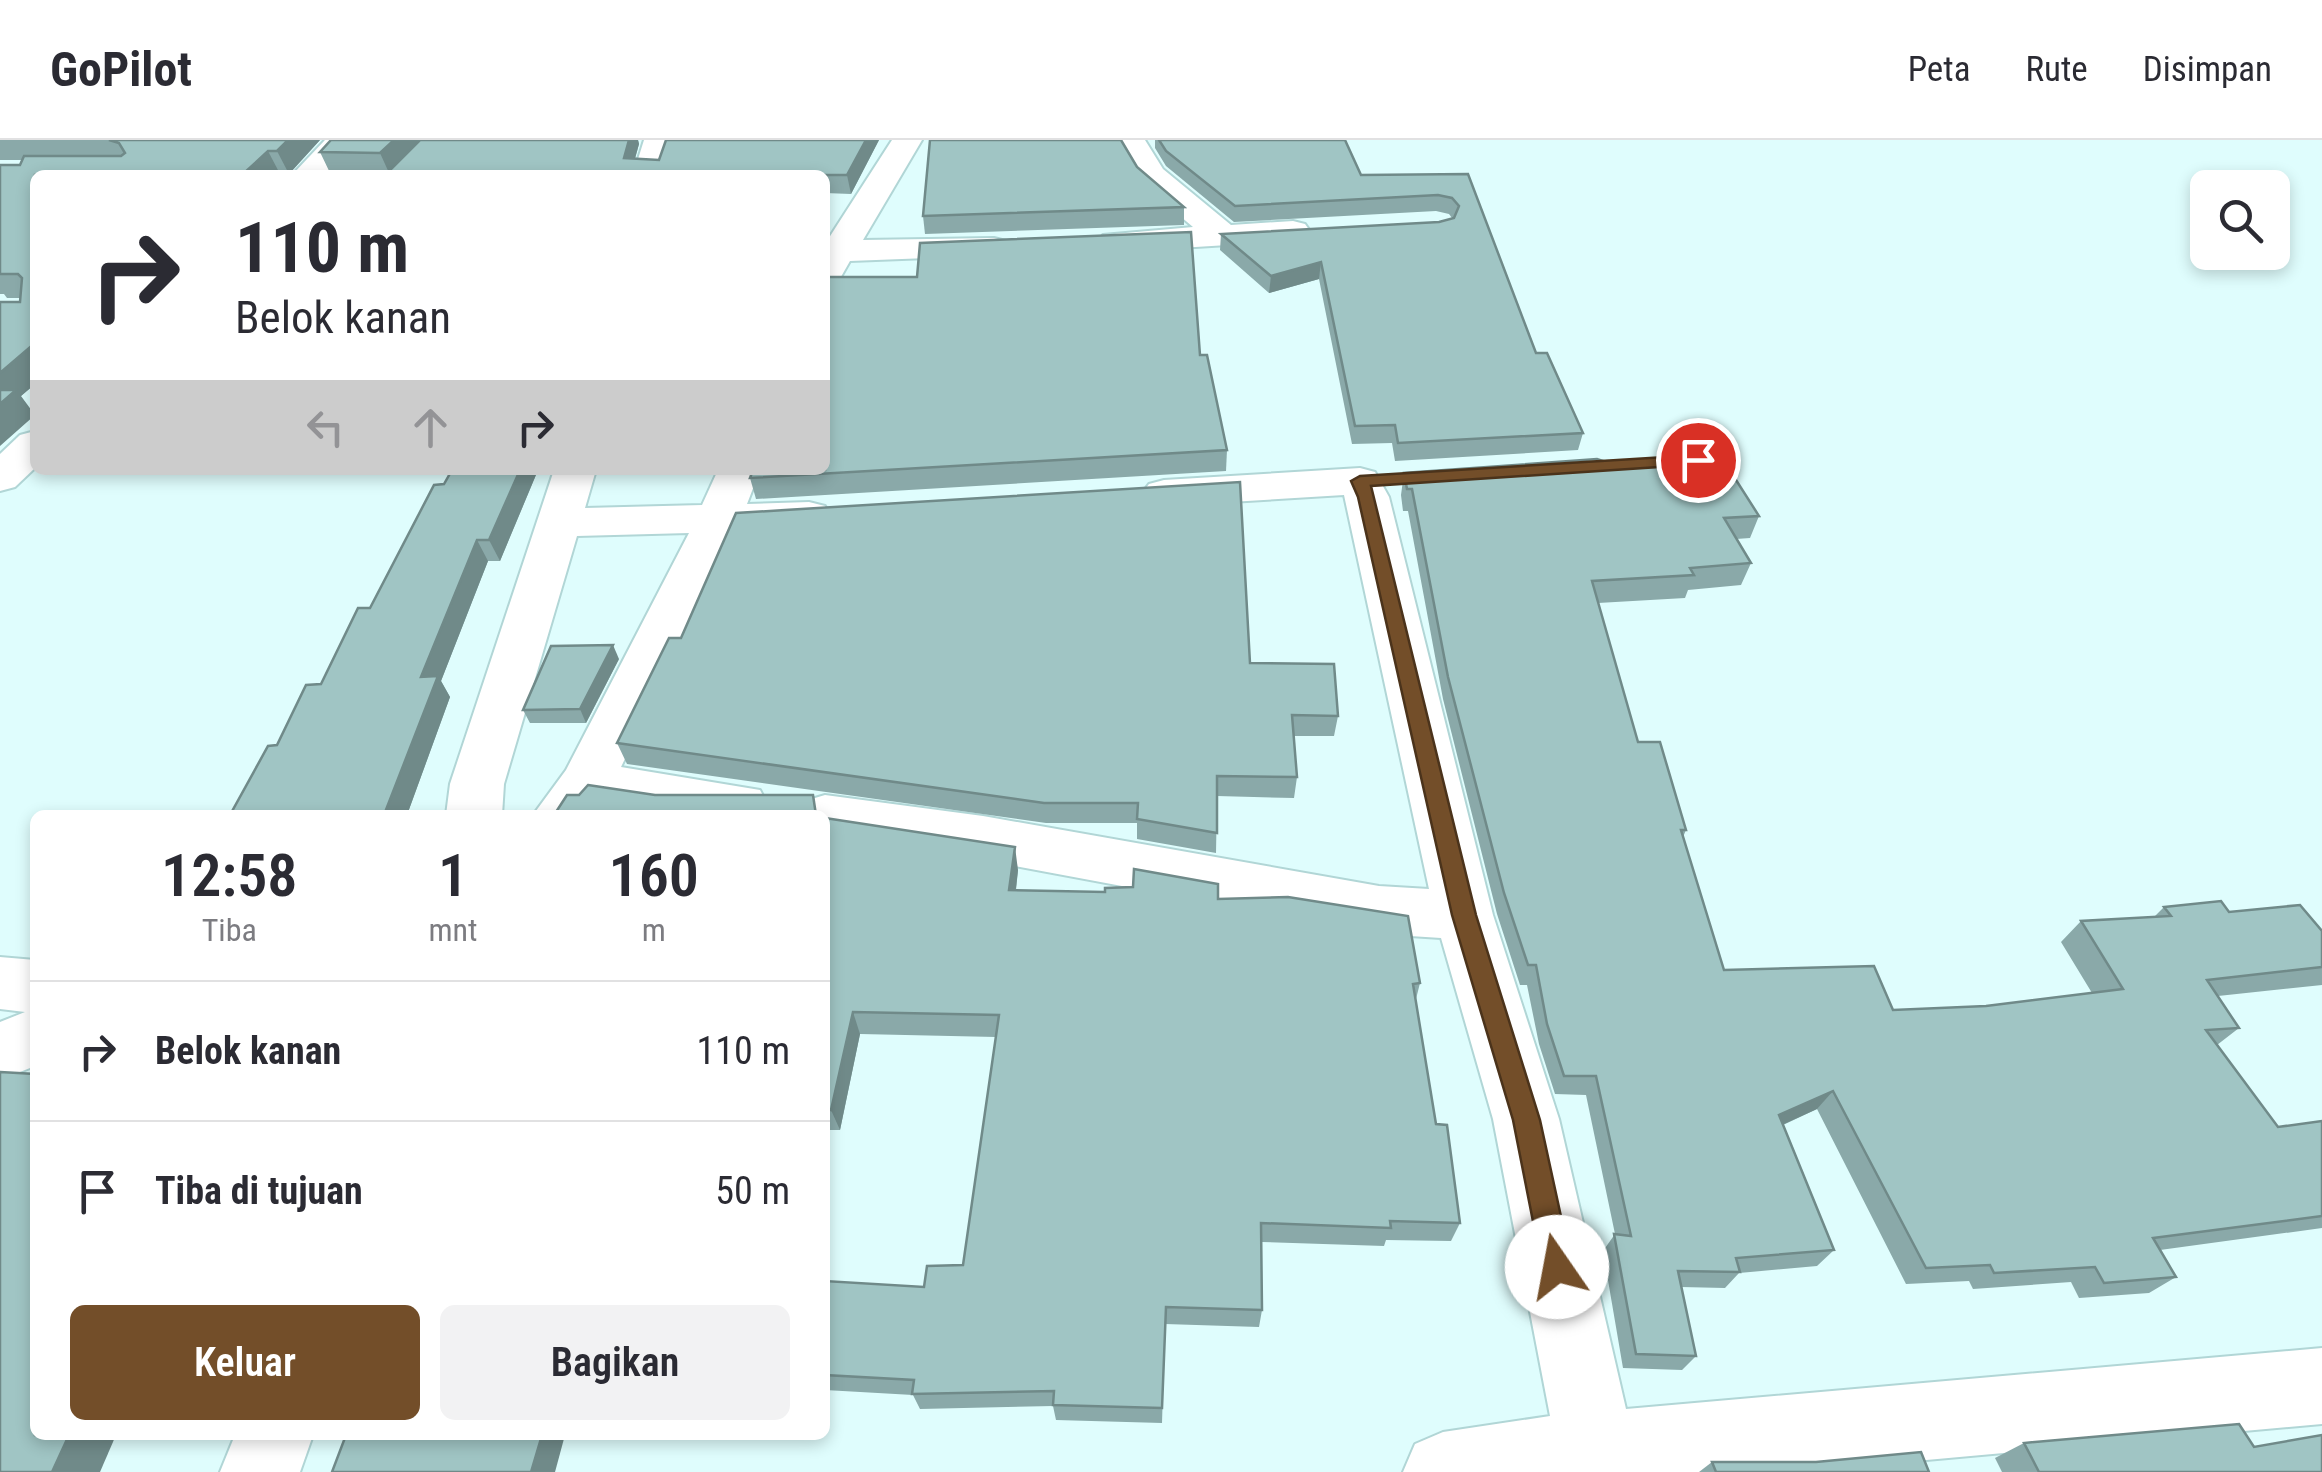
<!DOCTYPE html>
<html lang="id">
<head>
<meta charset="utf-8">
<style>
	body { margin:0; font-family:"Roboto Condensed",sans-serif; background:#f2f2f3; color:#2b2b33; height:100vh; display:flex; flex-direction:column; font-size:38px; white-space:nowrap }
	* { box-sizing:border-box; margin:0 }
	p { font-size:32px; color:#7c7c81 }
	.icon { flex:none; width:55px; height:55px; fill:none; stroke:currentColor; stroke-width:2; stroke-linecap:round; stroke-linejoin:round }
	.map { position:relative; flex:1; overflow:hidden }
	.panel { position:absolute; left:30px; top:670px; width:800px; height:630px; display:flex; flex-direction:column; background:#fff; border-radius:15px; box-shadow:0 5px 15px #0003 }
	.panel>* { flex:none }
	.guide { position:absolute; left:30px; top:30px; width:800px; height:305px; border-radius:15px; box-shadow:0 5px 15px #0003; background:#fff; color:#2b2b33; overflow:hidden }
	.controls { position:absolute; left:2190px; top:30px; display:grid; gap:20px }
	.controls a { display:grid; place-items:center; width:100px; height:100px; border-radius:15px; background:#fff; box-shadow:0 5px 15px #0003; font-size:50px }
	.pin { position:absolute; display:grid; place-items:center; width:85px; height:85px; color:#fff; margin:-42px; border:5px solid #fff; border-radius:50%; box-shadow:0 2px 10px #0007 }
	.me { position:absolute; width:110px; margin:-55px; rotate:348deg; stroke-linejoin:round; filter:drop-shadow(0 0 8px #0008) }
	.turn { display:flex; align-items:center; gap:35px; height:210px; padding:0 40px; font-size:45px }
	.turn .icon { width:130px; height:130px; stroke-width:2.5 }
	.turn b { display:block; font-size:70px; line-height:85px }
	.lanes { display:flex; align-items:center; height:95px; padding:0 40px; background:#0003; justify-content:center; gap:50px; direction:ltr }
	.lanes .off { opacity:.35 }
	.eta { display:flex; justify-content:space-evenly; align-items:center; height:170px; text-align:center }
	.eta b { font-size:60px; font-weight:600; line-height:70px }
	.action { display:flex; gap:20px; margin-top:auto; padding:20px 40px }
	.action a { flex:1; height:115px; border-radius:15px; background:#734e29; color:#fff; font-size:40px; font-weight:600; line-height:115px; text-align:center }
	.action a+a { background:#f2f2f3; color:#2b2b33 }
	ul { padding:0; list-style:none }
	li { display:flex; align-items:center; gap:30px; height:140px; padding:0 40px; border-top:2px solid #e1e1e2 }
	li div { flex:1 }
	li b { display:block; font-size:38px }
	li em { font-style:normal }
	header { display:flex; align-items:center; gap:60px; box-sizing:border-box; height:140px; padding:0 50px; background:#fff; border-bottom:2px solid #e1e1e2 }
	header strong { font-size:48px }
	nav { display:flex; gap:55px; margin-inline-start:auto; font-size:35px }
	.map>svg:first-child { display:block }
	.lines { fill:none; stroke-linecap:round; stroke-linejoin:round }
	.minor-casing { stroke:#b1d6d6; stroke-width:4 }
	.minor { fill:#fff; fill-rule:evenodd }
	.wall { fill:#8aa9a9 }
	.shaded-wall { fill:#708a89 }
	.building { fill:#a0c5c4; stroke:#708a89; stroke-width:2.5 }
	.route { fill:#734e29; stroke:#4b331b; stroke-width:2.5 }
</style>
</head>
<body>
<header>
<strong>GoPilot</strong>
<nav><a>Peta</a><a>Rute</a><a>Disimpan</a></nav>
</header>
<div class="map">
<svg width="2322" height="1332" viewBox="0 0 2322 1332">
	<rect width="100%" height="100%" fill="#dffdfd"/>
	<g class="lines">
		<defs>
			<g id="minor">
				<polygon points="325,0 357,0 326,35 292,35"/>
				<polygon points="644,0 674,0 665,35 633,35"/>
				<polygon points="892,0 922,0 863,100 994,98 1006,101 1011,108 1006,115 850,121 838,142 825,145 825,104"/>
				<polygon points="1115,0 1145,0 1163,29 1231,85 1293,81 1305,84 1310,91 1305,98 1293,101 1115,112 1103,109 1098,102 1103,95 1193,87 1140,42"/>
				<polygon points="35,291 35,328 15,347 0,351 0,314 20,295"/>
				<polygon points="1360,328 1375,332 1389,357 1493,775 1559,979 1626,1269 2322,1208 2322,1284 1794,1332 1403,1332 1415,1304 1443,1292 1550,1276 1493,979 1441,798 1379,794 983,720 825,697 825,675 798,675 805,661 825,655 983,676 1379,746 1429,749 1344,355 1164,366 1149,362 1142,353 1149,344 1164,340"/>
				<polygon points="554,330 596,330 585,368 702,365 718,330 760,330 747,364 809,362 825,366 831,376 825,386 735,392 621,627 760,650 768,665 763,675 665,675 599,665 592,675 533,675 566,630 689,393 577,396 504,644 502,675 446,675 450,644"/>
				<polygon points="0,817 35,820 35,926 0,940 0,882 25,872 0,869"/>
				<polygon points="235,1295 313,1295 300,1332 220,1332"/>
			</g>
		</defs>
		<!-- minor casing -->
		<use href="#minor" class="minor-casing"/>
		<!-- minor -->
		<use href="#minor" class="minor"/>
	</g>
	<!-- wall -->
	<g class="wall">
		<polygon points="0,0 320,0 289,34 35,35 35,244 21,256 20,158 7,158 4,154 0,154 0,25 20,25 22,20 0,20"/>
		<polygon points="331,0 638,0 639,4 635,19 659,20 879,0 851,54 825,53 825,35 331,35 320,12"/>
		<polygon points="1155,0 1345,0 1361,35 1468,34 1536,213 1583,293 1578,310 1395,321 1392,303 1352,304 1319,139 1269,153 1220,110 1221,94 1439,82 1452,78 1449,74 1436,71 1234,82 1166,26 1155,8"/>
		<polygon points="1137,27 1184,67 1184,85 925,94 923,76"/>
		<polygon points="1200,215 1227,310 1226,331 756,359 750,338"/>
		<polygon points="538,330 500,421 488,421 441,541 450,557 407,675 277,605 321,544 370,468 444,344"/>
		<polygon points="1404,333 1759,376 1750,398 1736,399 1751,423 1741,445 1688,450 1685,458 1598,463 1638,602 1686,690 1683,697 1724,830 1893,870 1986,866 2092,853 2061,802 2081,781 2154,777 2164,767 2229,772 2322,791 2322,845 2218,856 2239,888 2217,905 2278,987 2322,981 2322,1088 2160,1110 2176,1137 2149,1153 2079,1158 2071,1142 1973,1149 1969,1141 1906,1144 1817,969 1783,985 1834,1110 1817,1126 1739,1133 1725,1148 1681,1147 1696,1216 1682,1230 1623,1228 1603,1111 1615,1094 1586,955 1555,954 1539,904 1527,845 1520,845 1497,774 1443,559 1408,371 1403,371 1401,355"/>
		<polygon points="619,519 586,583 530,583 523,570"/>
		<polygon points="1250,523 1338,576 1334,596 1294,596 1297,637 1294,658 1217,656 1216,713 1137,699 1137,683 1046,683 627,624 617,603"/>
		<polygon points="825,678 1018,730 1016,750 1218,759 1420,843 1416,859 1436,984 1460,1083 1451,1101 1386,1100 1384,1106 1262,1102 1262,1170 1259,1187 1165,1184 1162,1283 1056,1280 1053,1266 920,1269 913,1255 825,1250 825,1141 924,1147 963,1125 996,897 860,894 840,990 825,990"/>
		<polygon points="2024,1303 2254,1307 2322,1332 2002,1332 1995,1318"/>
		<polygon points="1712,1322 1929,1332 1699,1332"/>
	</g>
	<!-- shaded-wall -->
	<g class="shaded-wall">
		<polygon points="288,0 320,0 289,34 277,11"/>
		<polygon points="394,0 426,0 390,35 380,13"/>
		<polygon points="629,0 638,0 639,4 631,32 624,18"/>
		<polygon points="866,0 879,0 851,54 847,35"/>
		<polygon points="268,11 280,34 279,35 242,35"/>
		<polygon points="1321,122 1319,139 1269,153 1271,136"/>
		<polygon points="35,203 35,244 21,256 35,275 0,306 0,233"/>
		<polygon points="520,330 538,330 500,421 489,400"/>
		<polygon points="477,400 488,421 441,541 450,557 407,675 384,675 421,537"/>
		<polygon points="613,505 619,519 586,583 580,569"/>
		<polygon points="1015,707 1018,730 1013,774 1009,750"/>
		<polygon points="853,872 860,894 840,990 831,970"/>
		<polygon points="1833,951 1817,969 1764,993 1779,975"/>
		<polygon points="69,1295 116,1295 100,1332 52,1332"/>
		<polygon points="542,1295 565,1295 555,1332 531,1332"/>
	</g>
	<!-- building -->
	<g class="building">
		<polygon points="109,0 288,0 277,11 268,11 242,35 35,35 35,203 0,233 0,162 20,162 22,138 18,134 0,134 0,25 20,25 24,16 121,16 125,13 119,3"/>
		<polygon points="331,0 394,0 380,13 320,12"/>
		<polygon points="420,0 629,0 624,18 659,20 666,0 866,0 847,35 711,35 600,32 597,35 540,35 541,33 539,35 385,35"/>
		<polygon points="930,0 1121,0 1137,27 1184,67 923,76"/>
		<polygon points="1159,0 1345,0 1361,35 1468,34 1536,213 1547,213 1583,293 1398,303 1395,285 1355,286 1321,122 1271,136 1221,94 1439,82 1454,78 1459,66 1452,58 1438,55 1235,66 1166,11"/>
		<polygon points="1191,92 1200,215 1207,215 1227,310 750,338 753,330 825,330 825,137 917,137 920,103"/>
		<polygon points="0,250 16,250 0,264"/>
		<polygon points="1722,318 1759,376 1724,378 1751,423 1690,428 1694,435 1592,441 1638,602 1660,602 1686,690 1681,690 1724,830 1874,826 1893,870 1986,866 2123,849 2081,781 2171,776 2164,767 2221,761 2229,772 2300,765 2322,791 2322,827 2207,840 2239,888 2206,890 2278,987 2322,981 2322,1076 2153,1098 2176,1137 2104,1143 2095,1127 1994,1133 1990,1125 1926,1128 1833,951 1779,975 1834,1110 1736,1118 1740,1132 1678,1131 1696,1216 1636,1214 1614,1094 1631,1096 1596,936 1564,936 1547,884 1536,825 1528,825 1504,753 1448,537 1412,349 1407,349 1404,333 1597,319 1612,324"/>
		<polygon points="452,330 520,330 489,400 477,400 421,537 438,536 384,675 230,675 268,606 277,605 306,545 321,544 358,468 370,468 434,345 444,344"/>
		<polygon points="1240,342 1250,523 1334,524 1338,576 1292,575 1297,637 1217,636 1217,693 1137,679 1138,663 1044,663 617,603 669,498 681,498 736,373"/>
		<polygon points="613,505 580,569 523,570 551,506"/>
		<polygon points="588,645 655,655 813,655 816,675 554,675 567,655 579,655"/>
		<polygon points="825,678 1015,707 1009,750 1105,752 1105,748 1133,747 1134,729 1218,744 1218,759 1288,757 1408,776 1420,843 1413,844 1436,984 1447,985 1460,1083 1390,1081 1391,1088 1261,1083 1262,1170 1166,1167 1162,1268 1053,1265 1054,1251 912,1254 914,1240 825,1235 825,1141 924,1147 927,1126 963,1125 999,875 853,872 831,970 825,969"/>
		<polygon points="0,932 35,934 35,1295 69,1295 52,1332 0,1332"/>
		<polygon points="2239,1284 2254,1307 2322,1295 2322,1332 2039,1332 2024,1303"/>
		<polygon points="346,1295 542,1295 531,1332 332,1332"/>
		<polygon points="1921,1312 1929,1332 1716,1332 1712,1322 1816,1322"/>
	</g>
	<!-- route -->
	<polygon class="route" points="1698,315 1707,320 1704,324 1371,346 1476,775 1540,980 1572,1127 1567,1137 1557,1142 1547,1137 1542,1127 1513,980 1452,775 1358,357 1351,341 1360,336"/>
</svg>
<div class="controls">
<a><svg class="icon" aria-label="search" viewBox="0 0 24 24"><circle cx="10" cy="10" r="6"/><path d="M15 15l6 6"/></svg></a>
</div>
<div class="pin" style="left:1698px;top:320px;background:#d93025"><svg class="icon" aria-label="arrive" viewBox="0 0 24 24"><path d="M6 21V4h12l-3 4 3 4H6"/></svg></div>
<svg class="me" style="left:1557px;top:1127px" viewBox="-20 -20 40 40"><circle r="19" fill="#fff"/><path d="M0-13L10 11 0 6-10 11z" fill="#734e29"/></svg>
<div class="guide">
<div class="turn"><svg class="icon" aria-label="right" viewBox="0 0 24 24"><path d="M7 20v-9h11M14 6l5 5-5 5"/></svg><div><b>110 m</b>Belok kanan</div></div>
<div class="lanes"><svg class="icon off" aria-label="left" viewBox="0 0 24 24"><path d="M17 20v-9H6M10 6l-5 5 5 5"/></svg><svg class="icon off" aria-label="ahead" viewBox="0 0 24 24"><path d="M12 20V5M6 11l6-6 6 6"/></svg><svg class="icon" aria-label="right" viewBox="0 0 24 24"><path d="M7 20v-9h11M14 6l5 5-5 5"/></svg></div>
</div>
<section class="panel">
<div class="eta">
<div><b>12:58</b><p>Tiba</p></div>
<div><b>1</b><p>mnt</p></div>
<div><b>160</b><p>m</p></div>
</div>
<ul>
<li><svg class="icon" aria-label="right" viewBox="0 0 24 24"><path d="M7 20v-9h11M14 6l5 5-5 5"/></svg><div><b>Belok kanan</b></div><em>110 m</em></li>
<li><svg class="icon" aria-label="arrive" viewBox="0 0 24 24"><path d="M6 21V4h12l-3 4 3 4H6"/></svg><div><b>Tiba di tujuan</b></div><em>50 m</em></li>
</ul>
<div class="action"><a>Keluar</a><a>Bagikan</a></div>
</section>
</div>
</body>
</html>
